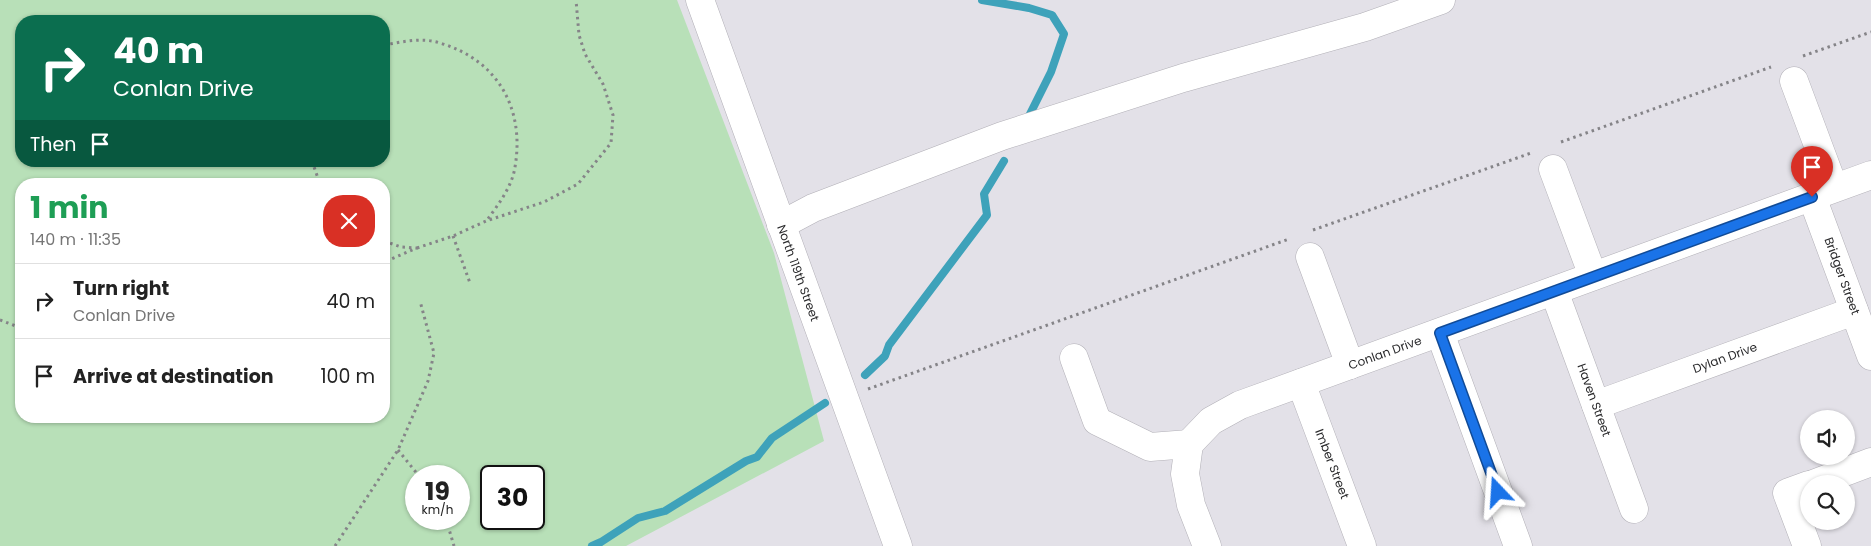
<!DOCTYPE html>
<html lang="en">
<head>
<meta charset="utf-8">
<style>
	body { margin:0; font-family:Poppins,sans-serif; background:#f2f2f2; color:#222; height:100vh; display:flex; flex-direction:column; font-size:19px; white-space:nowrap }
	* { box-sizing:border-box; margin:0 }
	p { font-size:16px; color:#767676 }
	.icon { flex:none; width:28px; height:28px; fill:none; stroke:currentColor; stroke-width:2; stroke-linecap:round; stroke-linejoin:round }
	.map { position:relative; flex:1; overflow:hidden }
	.sheet { position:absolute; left:15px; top:178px; width:375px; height:245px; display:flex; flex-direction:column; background:#fff; border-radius:20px; box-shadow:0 1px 4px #0004 }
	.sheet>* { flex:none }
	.hud { position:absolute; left:15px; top:15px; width:375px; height:152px; border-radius:20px; box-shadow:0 1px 4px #0004; background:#0b6e4f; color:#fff; overflow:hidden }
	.controls { position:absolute; left:1800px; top:410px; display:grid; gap:10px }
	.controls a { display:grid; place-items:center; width:55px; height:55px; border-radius:50%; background:#fff; box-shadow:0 1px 4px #0004; font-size:25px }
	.speed { position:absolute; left:405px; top:465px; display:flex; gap:10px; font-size:25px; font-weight:700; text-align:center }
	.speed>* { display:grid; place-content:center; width:65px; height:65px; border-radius:50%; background:#fff; box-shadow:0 1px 4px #0004; line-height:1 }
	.speed small { font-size:12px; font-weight:400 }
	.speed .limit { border:2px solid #111; border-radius:8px; background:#fff; color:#111 }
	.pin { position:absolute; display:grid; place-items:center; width:42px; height:42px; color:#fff; margin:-51px -21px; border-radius:50% 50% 50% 0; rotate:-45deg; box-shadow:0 0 5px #0007 }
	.pin .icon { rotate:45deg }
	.me { position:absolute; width:55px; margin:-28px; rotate:340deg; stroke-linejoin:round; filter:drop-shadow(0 0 4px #0008) }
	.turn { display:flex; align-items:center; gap:18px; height:105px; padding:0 15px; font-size:22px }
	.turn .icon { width:65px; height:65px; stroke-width:2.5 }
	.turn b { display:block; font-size:35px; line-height:42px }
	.then { display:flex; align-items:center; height:48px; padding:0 15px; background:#0003; gap:10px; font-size:19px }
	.round { display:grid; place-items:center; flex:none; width:52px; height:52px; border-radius:20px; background:#f2f2f2 }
	.summary { display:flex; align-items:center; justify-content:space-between; height:85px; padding:0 15px }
	h1 { font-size:30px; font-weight:700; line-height:38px; color:#1e9e55 }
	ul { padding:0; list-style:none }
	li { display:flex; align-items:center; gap:15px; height:75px; padding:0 15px; border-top:1px solid #e0e0e0 }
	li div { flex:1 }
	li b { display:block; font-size:19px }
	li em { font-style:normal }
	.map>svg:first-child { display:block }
	.green { fill:#b8e0b8; fill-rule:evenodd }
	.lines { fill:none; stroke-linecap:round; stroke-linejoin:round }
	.stream { stroke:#3ea2ba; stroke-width:8 }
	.minor-casing { stroke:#b2b0b7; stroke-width:29 }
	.path { stroke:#858488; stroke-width:3; stroke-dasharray:2.5 4; stroke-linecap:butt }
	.minor { stroke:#fff; stroke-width:28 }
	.route-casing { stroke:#114b97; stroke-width:12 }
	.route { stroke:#1a73e8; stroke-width:9 }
	.labels { text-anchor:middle; stroke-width:5; stroke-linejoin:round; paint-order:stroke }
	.street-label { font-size:12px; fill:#2a2a2c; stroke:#fff }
</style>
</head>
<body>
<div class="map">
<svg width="1871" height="546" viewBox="0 0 1871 546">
	<rect width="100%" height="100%" fill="#e3e1e8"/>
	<!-- green -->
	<path class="green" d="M0,0H677L774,253L824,441L626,546H0ZM21,21H384V161H21ZM21,184H384V416H21ZM416,476H459V519H416ZM491,476H534V519H491Z"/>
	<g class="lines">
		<!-- stream -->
		<g class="stream">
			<polyline points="982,0 1029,8 1052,15 1064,34 1051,72 1027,120"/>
			<polyline points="865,375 885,356 889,345 987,215 984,194 1004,161"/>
			<polyline points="592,546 601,542 638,518 665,511 746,461 757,457 772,438 825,403"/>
		</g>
		<defs>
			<g id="minor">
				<polyline points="700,0 898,546"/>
				<polyline points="1794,81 1834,188"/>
				<polyline points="1553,169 1593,276"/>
				<polyline points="1812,197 1871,356"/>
				<polyline points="781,225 813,208 1002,136 1183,78 1365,27 1441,0"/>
				<polyline points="1310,257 1350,365"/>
				<polyline points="1554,291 1634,509"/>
				<polyline points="1440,333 1518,546"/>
				<polyline points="1074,358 1097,421 1150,447 1189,444"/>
				<polyline points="1301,383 1362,546"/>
				<polyline points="1596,405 1854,311"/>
				<polyline points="1189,444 1211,421 1240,405 1871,175"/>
				<polyline points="1189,444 1185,474 1191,505 1207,546"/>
				<polyline points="1813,484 1871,462"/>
				<polyline points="1807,546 1787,493 1809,485"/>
			</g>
		</defs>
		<!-- minor casing -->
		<use href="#minor" class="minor-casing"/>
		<!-- path -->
		<g class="path">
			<path d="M384,45C402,42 422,37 440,43C498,60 525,109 515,167C512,187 498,205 487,220"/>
			<polyline points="1803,56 1871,32"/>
			<polyline points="1561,142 1771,67"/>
			<polyline points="312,161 320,184"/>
			<polyline points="1313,230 1531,153"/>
			<polyline points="453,236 470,283"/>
			<polyline points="384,241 401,247 417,248 384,262"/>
			<polyline points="417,248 453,236 486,221 544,202 578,184 611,143 613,115 603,84 585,54 579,35 576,0"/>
			<polyline points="0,320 21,328"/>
			<polyline points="868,389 1289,239"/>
			<polyline points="398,450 419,476"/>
			<polyline points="446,519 454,546"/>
			<polyline points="335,546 398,450 428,381 434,353 420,301"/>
		</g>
		<!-- minor -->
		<use href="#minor" class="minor"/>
	</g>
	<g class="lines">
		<defs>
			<polyline id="route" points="1498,492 1440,333 1812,197"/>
		</defs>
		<!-- route casing -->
		<use href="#route" class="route-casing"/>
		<!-- route -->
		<use href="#route" class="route"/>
	</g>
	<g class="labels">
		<!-- street labels -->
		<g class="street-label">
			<text transform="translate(798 273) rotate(70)" y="4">North 119th Street</text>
			<text transform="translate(1842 276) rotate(70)" y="4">Bridger Street</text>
			<text transform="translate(1385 353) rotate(-20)" y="4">Conlan Drive</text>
			<text transform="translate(1725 358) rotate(-20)" y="4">Dylan Drive</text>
			<text transform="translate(1594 400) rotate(70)" y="4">Haven Street</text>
			<text transform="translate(1332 464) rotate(69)" y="4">Imber Street</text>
		</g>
	</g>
</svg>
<div class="controls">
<a><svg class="icon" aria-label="sound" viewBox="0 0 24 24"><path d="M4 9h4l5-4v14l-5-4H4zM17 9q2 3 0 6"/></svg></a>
<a><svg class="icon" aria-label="search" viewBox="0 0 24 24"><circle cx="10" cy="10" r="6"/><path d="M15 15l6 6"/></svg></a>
</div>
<div class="speed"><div>19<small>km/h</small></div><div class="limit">30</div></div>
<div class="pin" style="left:1812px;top:197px;background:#d93025"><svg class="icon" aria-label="arrive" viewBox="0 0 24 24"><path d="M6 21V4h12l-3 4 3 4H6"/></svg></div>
<svg class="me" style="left:1498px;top:492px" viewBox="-20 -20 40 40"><path d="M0-17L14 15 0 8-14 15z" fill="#1a73e8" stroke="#fff" stroke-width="4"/></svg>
<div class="hud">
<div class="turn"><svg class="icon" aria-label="right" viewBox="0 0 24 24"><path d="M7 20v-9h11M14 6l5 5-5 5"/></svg><div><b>40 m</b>Conlan Drive</div></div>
<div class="then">Then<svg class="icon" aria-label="arrive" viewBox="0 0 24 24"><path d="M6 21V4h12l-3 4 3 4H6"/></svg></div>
</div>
<section class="sheet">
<div class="summary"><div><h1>1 min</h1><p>140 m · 11:35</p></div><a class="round" style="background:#d93025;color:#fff"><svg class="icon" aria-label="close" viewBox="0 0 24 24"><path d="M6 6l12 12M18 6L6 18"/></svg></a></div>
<ul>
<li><svg class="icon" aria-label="right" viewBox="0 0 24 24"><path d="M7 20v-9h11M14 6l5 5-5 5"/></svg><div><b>Turn right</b><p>Conlan Drive</p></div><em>40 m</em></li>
<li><svg class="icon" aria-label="arrive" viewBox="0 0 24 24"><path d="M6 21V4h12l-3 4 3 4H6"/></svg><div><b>Arrive at destination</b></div><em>100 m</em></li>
</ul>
</section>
</div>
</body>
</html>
